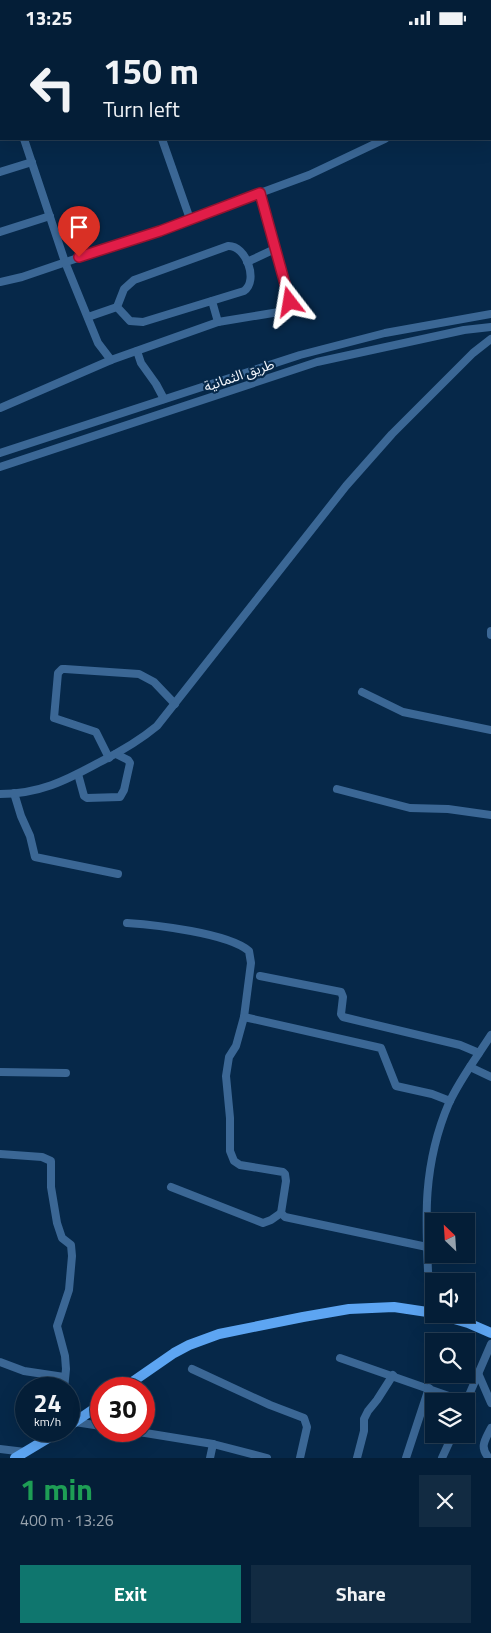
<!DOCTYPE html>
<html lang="en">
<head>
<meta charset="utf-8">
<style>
	body { margin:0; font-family:"Titillium Web","Noto Sans Arabic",sans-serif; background:#122b42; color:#f1f3f6; height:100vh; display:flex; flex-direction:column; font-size:19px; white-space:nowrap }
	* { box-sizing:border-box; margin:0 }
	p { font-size:16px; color:#97a2ad }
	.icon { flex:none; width:28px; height:28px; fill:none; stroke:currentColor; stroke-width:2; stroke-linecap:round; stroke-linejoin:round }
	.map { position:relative; height:1423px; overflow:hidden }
	.details { display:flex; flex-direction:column; background:#041e37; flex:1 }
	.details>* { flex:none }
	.hud { position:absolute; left:0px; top:0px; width:491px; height:105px; box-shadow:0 5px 20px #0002,0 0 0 1px #253c52; background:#041e37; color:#f1f3f6; overflow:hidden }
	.needle { width:32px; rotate:335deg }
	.controls { position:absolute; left:425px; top:1178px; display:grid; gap:10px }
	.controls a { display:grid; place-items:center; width:50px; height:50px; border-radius:0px; background:#041e37; box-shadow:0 5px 20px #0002,0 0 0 1px #253c52; font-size:25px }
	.speed { position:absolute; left:15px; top:1342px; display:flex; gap:10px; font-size:25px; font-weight:700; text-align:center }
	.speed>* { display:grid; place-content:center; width:65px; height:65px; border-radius:50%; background:#041e37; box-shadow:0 5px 20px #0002,0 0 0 1px #253c52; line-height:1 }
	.speed small { font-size:12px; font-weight:400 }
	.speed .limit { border:8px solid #d22; background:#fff; color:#111 }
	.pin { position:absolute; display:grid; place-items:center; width:42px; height:42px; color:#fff; margin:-51px -21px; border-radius:50% 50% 50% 0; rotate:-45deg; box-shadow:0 0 5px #0007 }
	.pin .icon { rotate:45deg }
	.me { position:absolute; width:55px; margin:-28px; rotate:346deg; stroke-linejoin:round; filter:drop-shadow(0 0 4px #0008) }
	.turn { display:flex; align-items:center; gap:18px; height:105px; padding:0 20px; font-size:22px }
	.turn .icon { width:65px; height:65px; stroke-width:2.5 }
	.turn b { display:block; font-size:35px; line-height:42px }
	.round { display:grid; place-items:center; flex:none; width:52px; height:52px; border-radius:0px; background:#122b42 }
	.summary { display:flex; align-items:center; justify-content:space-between; height:85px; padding:0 20px }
	h1 { font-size:30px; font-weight:700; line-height:38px; color:#1e9e55 }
	.button { display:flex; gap:10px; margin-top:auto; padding:10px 20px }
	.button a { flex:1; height:58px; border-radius:0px; background:#0f766e; color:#fff; font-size:20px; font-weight:700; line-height:58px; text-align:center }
	.button a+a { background:#122b42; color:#f1f3f6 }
	.status { display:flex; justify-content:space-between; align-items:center; height:35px; padding:0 25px; background:#041e37; direction:ltr }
	.status svg { height:14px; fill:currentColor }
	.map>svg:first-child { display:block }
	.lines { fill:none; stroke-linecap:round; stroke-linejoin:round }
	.minor { stroke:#3b6795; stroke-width:8 }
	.major { stroke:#5da5f2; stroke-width:10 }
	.route-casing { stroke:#92132f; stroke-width:12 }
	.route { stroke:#e11d48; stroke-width:9 }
	.labels { text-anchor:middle; stroke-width:4.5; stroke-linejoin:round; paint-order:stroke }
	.street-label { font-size:14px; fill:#f1f5fb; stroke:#062849 }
</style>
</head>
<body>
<div class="status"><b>13:25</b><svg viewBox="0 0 49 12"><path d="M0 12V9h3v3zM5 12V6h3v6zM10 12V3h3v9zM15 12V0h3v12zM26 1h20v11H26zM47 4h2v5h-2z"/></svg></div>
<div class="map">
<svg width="491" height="1423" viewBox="0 0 491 1423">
	<rect width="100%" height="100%" fill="#062849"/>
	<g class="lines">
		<!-- minor -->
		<g class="minor">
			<polyline points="125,0 126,1"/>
			<polyline points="307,0 307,1"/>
			<polyline points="490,1 491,3"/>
			<polyline points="0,32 1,36"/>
			<polyline points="490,47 491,46"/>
			<polyline points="24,104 65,227 98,308 111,325"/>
			<polyline points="162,104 190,184"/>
			<polyline points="0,137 32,127"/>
			<polyline points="0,197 50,181"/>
			<path d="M228,211C246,210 259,246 244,256L143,287L130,286L117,272L124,254L134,245Z"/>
			<polyline points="247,227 275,214"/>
			<polyline points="0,247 22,242 160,195 309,140 385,104"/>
			<polyline points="212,266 218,287"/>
			<polyline points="88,282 117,272"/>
			<polyline points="137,316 141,328 156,349 164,364"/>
			<polyline points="0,373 111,325 218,287 285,276 290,274 290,267 282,235 260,158"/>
			<polyline points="0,418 300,320 385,298 491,279"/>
			<polyline points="0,432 317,327 464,295 491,292"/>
			<polyline points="491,596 491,600"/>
			<polyline points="362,657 403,677 491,695"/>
			<polyline points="109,723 96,697 54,683 58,638 62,634 65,634 139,639 154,647 175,669"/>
			<polyline points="78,739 84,761 87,763 120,762 124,755 130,728 128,725 116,719"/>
			<polyline points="337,754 410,773 448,774 491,780"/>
			<polyline points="14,758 21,781 30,801 35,822 118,839"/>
			<path d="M0,759C39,759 65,746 98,728C120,717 139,706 157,691L346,451L392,399L473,318L491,304"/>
			<path d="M127,888C156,890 228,898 249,916L251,928L244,982L236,1011L229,1022L226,1041L230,1083V1116L234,1126L240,1130L283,1137L285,1139L286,1146L281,1178L285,1182L427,1212"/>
			<polyline points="260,941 341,957 343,962 341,979 343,982 460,1010 479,1018"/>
			<polyline points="244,982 381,1013 396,1051 432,1059 450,1066"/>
			<polyline points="470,1032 491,1042"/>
			<polyline points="0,1037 66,1038"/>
			<polyline points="0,1119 42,1122 51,1126 51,1152 57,1188 62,1203 71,1210 72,1221 69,1255 57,1291 65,1321 66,1334 64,1354"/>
			<polyline points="171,1152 263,1188 271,1185 281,1178"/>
			<path d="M430,1277C427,1202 418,1140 449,1068C460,1044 477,1022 491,1000"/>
			<polyline points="340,1323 463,1366"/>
			<polyline points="0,1327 24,1336 64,1342"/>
			<polyline points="192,1334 270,1370 304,1383 307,1392 300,1423"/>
			<polyline points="478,1338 491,1368"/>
			<polyline points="466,1367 491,1309"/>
			<polyline points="75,1387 101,1391"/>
			<polyline points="133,1396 213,1409 267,1423"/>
			<polyline points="0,1414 25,1417"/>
			<polyline points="210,1423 213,1409"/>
			<polyline points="357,1423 364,1396 364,1384 368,1376 377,1365 393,1340"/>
			<polyline points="406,1423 429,1353"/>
			<polyline points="442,1423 453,1399"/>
			<path d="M489,1423C479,1412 485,1405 491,1393"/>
		</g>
		<!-- major -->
		<g class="major">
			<polyline points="437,1279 468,1288 491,1298"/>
			<polyline points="122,1354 174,1318 189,1310 219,1299 303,1282 349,1274 394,1272 434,1278"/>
			<polyline points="69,1391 101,1369"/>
			<polyline points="15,1423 60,1396"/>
		</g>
	</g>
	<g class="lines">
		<defs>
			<polyline id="route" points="79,222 160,196 260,158 290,267"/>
		</defs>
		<!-- route casing -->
		<use href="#route" class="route-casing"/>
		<!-- route -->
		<use href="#route" class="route"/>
	</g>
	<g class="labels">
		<!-- street labels -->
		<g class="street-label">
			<text transform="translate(239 340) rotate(-19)" y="5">طريق الثمانية</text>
		</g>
	</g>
</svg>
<div class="controls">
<a><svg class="needle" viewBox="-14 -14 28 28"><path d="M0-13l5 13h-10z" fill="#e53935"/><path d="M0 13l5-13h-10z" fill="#97a2ad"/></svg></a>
<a><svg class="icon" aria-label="sound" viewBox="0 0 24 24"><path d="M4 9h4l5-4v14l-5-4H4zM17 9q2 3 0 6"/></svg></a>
<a><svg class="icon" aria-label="search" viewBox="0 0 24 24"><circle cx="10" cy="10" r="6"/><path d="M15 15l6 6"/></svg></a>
<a><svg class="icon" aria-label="layers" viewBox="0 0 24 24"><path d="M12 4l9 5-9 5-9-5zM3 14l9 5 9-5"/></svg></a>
</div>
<div class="speed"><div>24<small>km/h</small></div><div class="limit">30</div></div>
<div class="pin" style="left:79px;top:222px;background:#d93025"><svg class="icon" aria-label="arrive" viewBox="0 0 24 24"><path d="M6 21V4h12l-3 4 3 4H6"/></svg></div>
<svg class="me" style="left:290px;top:267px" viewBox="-20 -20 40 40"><path d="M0-17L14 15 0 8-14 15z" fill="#e11d48" stroke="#fff" stroke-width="4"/></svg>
<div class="hud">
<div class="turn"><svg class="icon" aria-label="left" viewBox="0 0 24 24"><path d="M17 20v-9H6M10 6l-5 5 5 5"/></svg><div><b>150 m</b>Turn left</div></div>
</div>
</div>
<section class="details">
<div class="summary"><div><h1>1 min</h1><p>400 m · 13:26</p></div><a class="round"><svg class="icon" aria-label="close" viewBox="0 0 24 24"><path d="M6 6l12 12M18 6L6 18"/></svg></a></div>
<div class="button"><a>Exit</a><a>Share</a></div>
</section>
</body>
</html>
